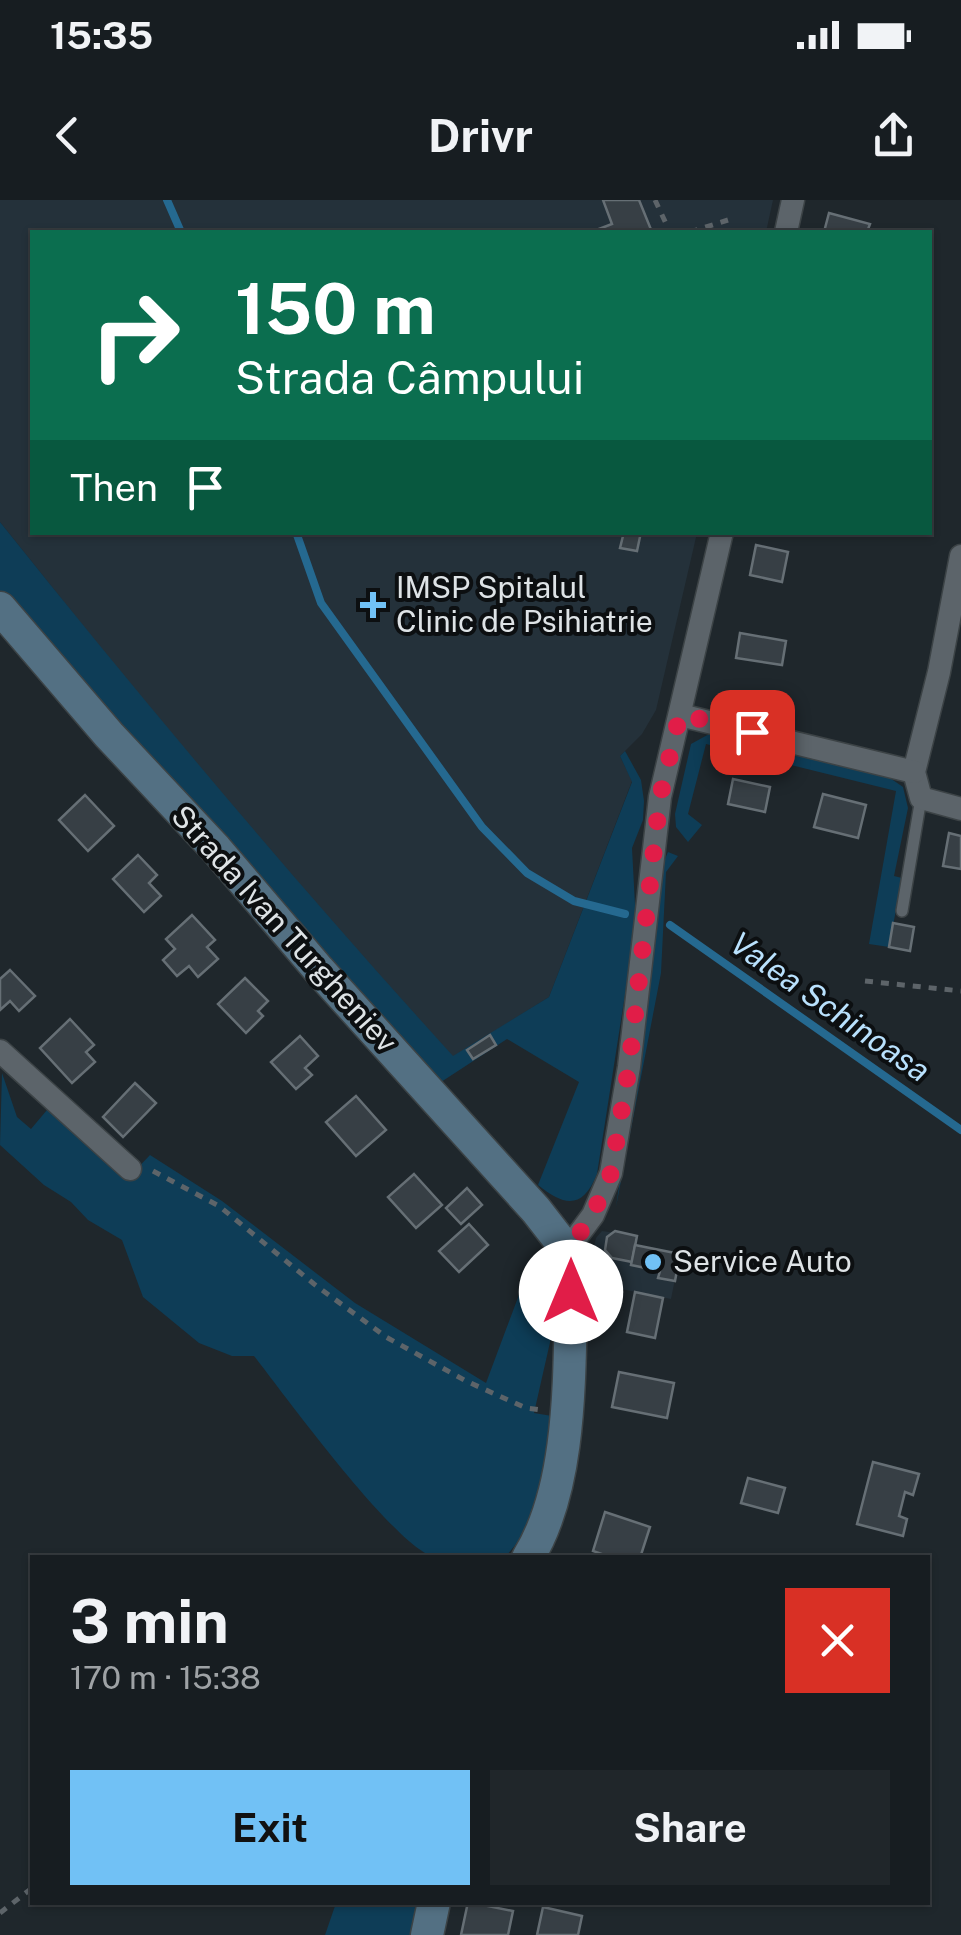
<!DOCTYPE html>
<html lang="en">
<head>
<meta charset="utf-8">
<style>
	body { margin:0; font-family:"Public Sans",sans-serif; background:#20262a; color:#f1f3f6; height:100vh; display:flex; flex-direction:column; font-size:38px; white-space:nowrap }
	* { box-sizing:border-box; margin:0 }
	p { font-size:32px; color:#9ea2a5 }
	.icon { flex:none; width:55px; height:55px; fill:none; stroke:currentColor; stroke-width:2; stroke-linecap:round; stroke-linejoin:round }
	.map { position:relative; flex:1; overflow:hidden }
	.sheet { position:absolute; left:30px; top:1355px; width:900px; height:350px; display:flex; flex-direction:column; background:#171d21; border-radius:0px; box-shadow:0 2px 8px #0004,0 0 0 2px #363b3f }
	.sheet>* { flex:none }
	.top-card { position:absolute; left:30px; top:30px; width:902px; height:305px; border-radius:0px; box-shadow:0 2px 8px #0004,0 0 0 2px #363b3f; background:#0b6e4f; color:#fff; overflow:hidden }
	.pin { position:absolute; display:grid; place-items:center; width:85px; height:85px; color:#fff; margin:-42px; border-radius:20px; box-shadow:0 5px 15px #0006 }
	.me { position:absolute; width:110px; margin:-55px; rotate:0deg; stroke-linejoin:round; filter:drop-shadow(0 0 8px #0008) }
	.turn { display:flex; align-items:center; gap:35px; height:210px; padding:0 40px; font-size:45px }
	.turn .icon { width:130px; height:130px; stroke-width:2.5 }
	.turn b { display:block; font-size:70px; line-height:85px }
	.then { display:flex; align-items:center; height:95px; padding:0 40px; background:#0003; gap:20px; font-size:38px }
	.round { display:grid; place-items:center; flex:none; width:105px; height:105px; border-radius:0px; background:#20262a }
	.headline { display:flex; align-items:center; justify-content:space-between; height:170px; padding:0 40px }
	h1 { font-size:60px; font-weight:700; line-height:75px }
	.button { display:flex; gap:20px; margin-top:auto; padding:20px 40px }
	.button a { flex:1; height:115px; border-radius:0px; background:#71c1f5; color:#111; font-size:40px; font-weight:700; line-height:115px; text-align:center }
	.button a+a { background:#20262a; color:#f1f3f6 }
	.status { display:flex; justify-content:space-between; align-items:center; height:70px; padding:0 50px; background:#171d21; direction:ltr }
	.status svg { height:28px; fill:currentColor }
	header { display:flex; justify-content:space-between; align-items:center; height:130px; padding:0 40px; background:#171d21; font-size:45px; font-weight:700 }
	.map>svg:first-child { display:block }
	.built { fill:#24313a }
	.green { fill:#0e3d57 }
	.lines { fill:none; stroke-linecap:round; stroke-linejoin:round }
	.stream { stroke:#256990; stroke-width:8 }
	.building { fill:#373f45; stroke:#666f75; stroke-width:2.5 }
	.lane-casing { stroke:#3c4346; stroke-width:14 }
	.street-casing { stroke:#3c4346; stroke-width:25 }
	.secondary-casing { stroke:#3c4346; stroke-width:35 }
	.path { stroke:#5d6469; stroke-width:5; stroke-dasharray:8 8; stroke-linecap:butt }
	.lane { stroke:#5c646a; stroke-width:11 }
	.street { stroke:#5c646a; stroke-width:22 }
	.secondary { stroke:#537083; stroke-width:32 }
	.route { stroke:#e11d48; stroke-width:18; stroke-dasharray:0 32.4 }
	.poi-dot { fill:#71c1f5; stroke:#0c0f11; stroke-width:4 }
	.labels { text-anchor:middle; stroke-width:8; stroke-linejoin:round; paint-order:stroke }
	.poi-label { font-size:30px; fill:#dee3e6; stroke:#0c0f11; text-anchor:start }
	.street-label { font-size:30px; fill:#dee3e6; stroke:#0c0f11 }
	.water-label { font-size:32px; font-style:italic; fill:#b9e1fd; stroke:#0c0f11 }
</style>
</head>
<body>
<div class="status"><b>15:35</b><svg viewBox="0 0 49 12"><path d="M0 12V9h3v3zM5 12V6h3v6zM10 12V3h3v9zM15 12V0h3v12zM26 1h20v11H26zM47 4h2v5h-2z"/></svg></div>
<header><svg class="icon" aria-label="back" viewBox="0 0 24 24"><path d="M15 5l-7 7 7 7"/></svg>Drivr<svg class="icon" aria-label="share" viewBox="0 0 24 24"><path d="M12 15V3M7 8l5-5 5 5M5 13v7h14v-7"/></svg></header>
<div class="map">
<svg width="961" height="1735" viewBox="0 0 961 1735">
	<rect width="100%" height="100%" fill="#1f272c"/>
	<!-- built -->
	<g class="built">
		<polygon points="0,0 773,0 766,32 32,32 32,332 697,333 656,510 642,534 620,556 632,581 549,797 453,857 312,701 124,477 0,322"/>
		<polygon points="602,1031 637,1036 636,1045 680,1054 671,1099 586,1082 596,1038"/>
	</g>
	<!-- green -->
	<g class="green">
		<path d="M0,322C146,505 296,683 453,856L549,797L632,582L620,556L625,551L641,580L644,601L643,620L632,648L636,724L597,974C583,1009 565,1007 538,985L579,882L507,839L438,884L0,391Z"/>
		<polygon points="711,533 890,578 903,587 908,608 894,676 902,678 889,747 869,744 896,591 706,544 688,614 702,625 688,642 676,627 675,614 691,544"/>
		<polygon points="668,652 678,656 666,672 661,773 616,1007 650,775 662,666"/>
		<path d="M2,873L17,917L31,929L47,910L129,977L150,955L222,1001L355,1103L486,1183L532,1060L544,1049L560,1071L558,1107L534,1213L552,1216C545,1272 546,1313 505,1357C484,1357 457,1362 435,1357C397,1350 284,1194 254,1156H232L199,1143L143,1097L122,1040L88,1020L71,1002L44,985L0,945Z"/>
		<polygon points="586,1082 611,1087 602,1127 579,1129"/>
		<polygon points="336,1703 419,1703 413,1735 325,1735"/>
	</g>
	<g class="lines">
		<!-- stream -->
		<g class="stream">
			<polyline points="167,0 181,32"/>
			<polyline points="296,332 321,403 482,627 527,673 574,701 625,714"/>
			<polyline points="670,725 961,930"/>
		</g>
	</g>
	<!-- building -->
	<g class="building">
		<polygon points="603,0 639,0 652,32 591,32 612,24"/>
		<polygon points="829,13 870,24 867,32 824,32"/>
		<polygon points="624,332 641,332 637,351 620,348"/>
		<polygon points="756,345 788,352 782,382 750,375"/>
		<polygon points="740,433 786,441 782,465 736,458"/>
		<polygon points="733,579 770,587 765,612 728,604"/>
		<polygon points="823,594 866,605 858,638 814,627"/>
		<polygon points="85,595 114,626 88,651 59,620"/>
		<polygon points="949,633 961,636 961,669 943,666"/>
		<polygon points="138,655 157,675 149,683 161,696 144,712 113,679"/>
		<polygon points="192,715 215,740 207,747 218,759 198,777 189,766 177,776 163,760 175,749 166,739"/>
		<polygon points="893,723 914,727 910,751 889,747"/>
		<polygon points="10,770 35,796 19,811 10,801 0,810 0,779"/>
		<polygon points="245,778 268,801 258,811 263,816 246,833 218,804"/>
		<polygon points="70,819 94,845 86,852 95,862 72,883 40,848"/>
		<polygon points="490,835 496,845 473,859 467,850"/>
		<polygon points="300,836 318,856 305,868 312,875 296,889 271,862"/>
		<polygon points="135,883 156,903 123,937 103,917"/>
		<polygon points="356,896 386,930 356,956 326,922"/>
		<polygon points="414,974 442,1005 416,1028 388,997"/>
		<polygon points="467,988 482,1005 461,1024 446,1008"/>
		<polygon points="469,1024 488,1045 459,1072 439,1051"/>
		<polygon points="615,1031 637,1036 632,1062 612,1058 605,1050 607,1037"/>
		<polygon points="635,1045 680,1054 675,1081 658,1078 660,1071 631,1065"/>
		<polygon points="635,1092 663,1098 655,1138 627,1132"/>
		<polygon points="619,1172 674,1183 667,1218 612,1207"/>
		<polygon points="873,1262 919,1274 913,1295 905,1292 899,1316 907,1319 903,1336 857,1324"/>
		<polygon points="748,1278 785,1288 778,1313 741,1303"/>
		<polygon points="605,1312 650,1327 640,1358 613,1358 593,1351"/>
		<polygon points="468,1702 513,1711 508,1735 461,1735"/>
		<polygon points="543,1707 582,1716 578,1735 537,1735"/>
	</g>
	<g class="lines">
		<defs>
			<polyline id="lane" points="902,711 921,598"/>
			<g id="street">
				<polyline points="786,32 793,0"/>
				<polyline points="961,356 939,472 914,572 921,598 961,609"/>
				<polyline points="680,515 914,572"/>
				<polyline points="0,851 130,969"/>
				<polyline points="567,1050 593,1015 611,973 629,867 660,597 722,332"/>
			</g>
			<g id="secondary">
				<path d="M0,408L109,535L216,649L319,770L536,1010L567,1050L572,1069C568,1158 576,1280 528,1358"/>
				<polyline points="427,1735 434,1702"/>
			</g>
		</defs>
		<!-- lane casing -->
		<use href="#lane" class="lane-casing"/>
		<!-- street casing -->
		<use href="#street" class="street-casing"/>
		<!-- secondary casing -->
		<use href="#secondary" class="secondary-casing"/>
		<!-- path -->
		<g class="path">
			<polyline points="655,0 670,32"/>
			<polyline points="690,32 728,20"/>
			<polyline points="865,781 961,791"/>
			<polyline points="153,971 219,1006 314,1084 386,1137 466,1181 526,1208 541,1210"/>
			<polyline points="0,1713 32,1688"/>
		</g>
		<!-- lane -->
		<use href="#lane" class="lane"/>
		<!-- street -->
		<use href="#street" class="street"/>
		<!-- secondary -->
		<use href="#secondary" class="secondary"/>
	</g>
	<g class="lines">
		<!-- route -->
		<polyline class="route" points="571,1092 572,1069 568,1050 593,1014 611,973 629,867 660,597 680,514 752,532"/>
	</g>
	<!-- markers -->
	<g class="poi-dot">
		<path d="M368 390h10v10h10v10h-10v10h-10v-10h-10v-10h10z"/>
		<circle cx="653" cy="1062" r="10"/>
	</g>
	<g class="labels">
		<!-- poi labels -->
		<g class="poi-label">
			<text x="396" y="398">IMSP Spitalul<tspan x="396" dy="34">Clinic de Psihiatrie</tspan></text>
			<text x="673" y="1072">Service Auto</text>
		</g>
		<!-- street labels -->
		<g class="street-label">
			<text transform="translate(284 729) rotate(48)" y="10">Strada Ivan Turgheniev</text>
		</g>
		<!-- water labels -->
		<g class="water-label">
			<text transform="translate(830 807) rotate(35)" y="11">Valea Schinoasa</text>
		</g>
	</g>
</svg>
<div class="pin" style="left:752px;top:532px;background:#d93025"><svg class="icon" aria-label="arrive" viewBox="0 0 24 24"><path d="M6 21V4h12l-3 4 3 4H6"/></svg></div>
<svg class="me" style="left:571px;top:1092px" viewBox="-20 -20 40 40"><circle r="19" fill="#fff"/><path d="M0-13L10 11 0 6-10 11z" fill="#e11d48"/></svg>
<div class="top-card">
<div class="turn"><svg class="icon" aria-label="right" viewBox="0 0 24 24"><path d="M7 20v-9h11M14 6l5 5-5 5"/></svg><div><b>150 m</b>Strada Câmpului</div></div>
<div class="then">Then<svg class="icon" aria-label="arrive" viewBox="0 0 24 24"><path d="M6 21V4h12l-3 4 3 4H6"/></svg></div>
</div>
<section class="sheet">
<div class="headline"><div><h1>3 min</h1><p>170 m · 15:38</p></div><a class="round" style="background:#d93025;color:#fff"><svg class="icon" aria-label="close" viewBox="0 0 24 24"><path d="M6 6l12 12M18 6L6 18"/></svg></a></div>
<div class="button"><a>Exit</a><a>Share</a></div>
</section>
</div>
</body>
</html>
